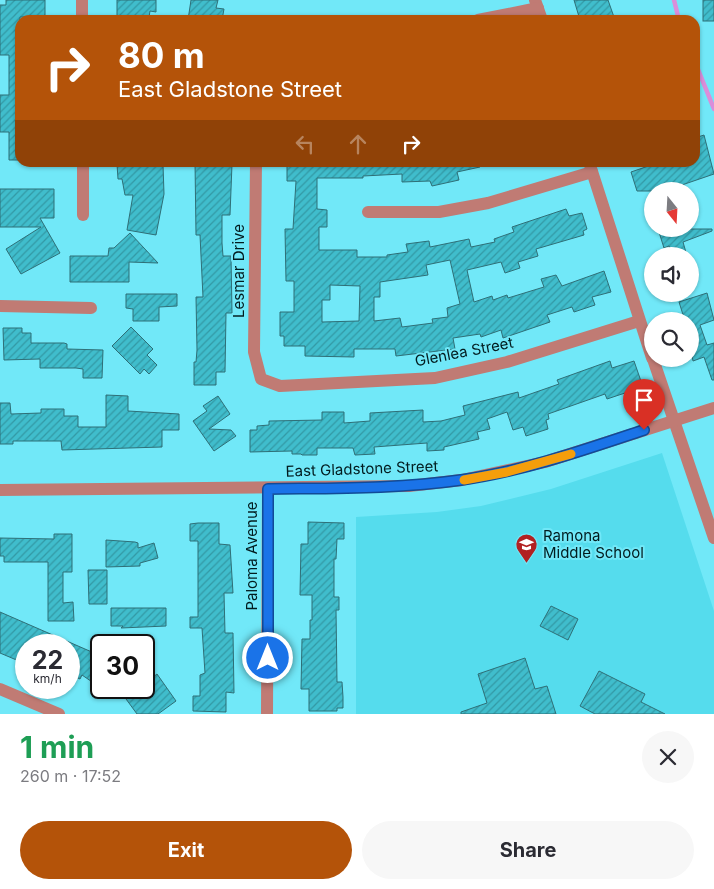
<!DOCTYPE html>
<html lang="en">
<head>
<meta charset="utf-8">
<style>
	body { margin:0; font-family:Inter,sans-serif; background:#f7f7f7; color:#2b2b33; height:100vh; display:flex; flex-direction:column; font-size:19px; white-space:nowrap }
	* { box-sizing:border-box; margin:0 }
	p { font-size:16px; color:#7c7c81 }
	.icon { flex:none; width:28px; height:28px; fill:none; stroke:currentColor; stroke-width:2; stroke-linecap:round; stroke-linejoin:round }
	.map { position:relative; height:714px; overflow:hidden }
	.details { display:flex; flex-direction:column; background:#fff; flex:1 }
	.details>* { flex:none }
	.top-card { position:absolute; left:15px; top:15px; width:685px; height:152px; border-radius:15px; box-shadow:0 1px 4px #0004; background:#b45309; color:#fff; overflow:hidden }
	.needle { width:32px; rotate:162deg }
	.controls { position:absolute; left:644px; top:182px; display:grid; gap:10px }
	.controls a { display:grid; place-items:center; width:55px; height:55px; border-radius:50%; background:#fff; box-shadow:0 1px 4px #0004; font-size:25px }
	.speed { position:absolute; left:15px; top:634px; display:flex; gap:10px; font-size:25px; font-weight:700; text-align:center }
	.speed>* { display:grid; place-content:center; width:65px; height:65px; border-radius:50%; background:#fff; box-shadow:0 1px 4px #0004; line-height:1 }
	.speed small { font-size:12px; font-weight:400 }
	.speed .limit { border:2px solid #111; border-radius:8px; background:#fff; color:#111 }
	.pin { position:absolute; display:grid; place-items:center; width:42px; height:42px; color:#fff; margin:-51px -21px; border-radius:50% 50% 50% 0; rotate:-45deg; box-shadow:0 0 5px #0007 }
	.pin .icon { rotate:45deg }
	.me { position:absolute; width:55px; margin:-28px; rotate:0deg; stroke-linejoin:round; filter:drop-shadow(0 0 4px #0008) }
	.turn { display:flex; align-items:center; gap:18px; height:105px; padding:0 20px; font-size:22px }
	.turn .icon { width:65px; height:65px; stroke-width:2.5 }
	.turn b { display:block; font-size:35px; line-height:42px }
	.lanes { display:flex; align-items:center; height:48px; padding:0 20px; background:#0003; justify-content:center; gap:25px; direction:ltr }
	.lanes .off { opacity:.35 }
	.round { display:grid; place-items:center; flex:none; width:52px; height:52px; border-radius:26px; background:#f7f7f7 }
	.summary { display:flex; align-items:center; justify-content:space-between; height:85px; padding:0 20px }
	h1 { font-size:30px; font-weight:700; line-height:38px; color:#1e9e55 }
	.action { display:flex; gap:10px; margin-top:auto; padding:10px 20px }
	.action a { flex:1; height:58px; border-radius:30px; background:#b45309; color:#fff; font-size:20px; font-weight:700; line-height:58px; text-align:center }
	.action a+a { background:#f7f7f7; color:#2b2b33 }
	.map>svg:first-child { display:block }
	.built { fill:#55dced }
	.lines { fill:none; stroke-linecap:round; stroke-linejoin:round }
	.stream { stroke:#da8eda; stroke-width:4.5 }
	.building { fill:url(#building-hatch); stroke:#2f6f77; fill-rule:evenodd }
	.minor { stroke:#c07b74; stroke-width:12 }
	.tertiary { stroke:#c07b74; stroke-width:12 }
	.route-casing { stroke:#114b97; stroke-width:12 }
	.route { stroke:#1a73e8; stroke-width:9 }
	.slow { stroke:#f59e0b; stroke-width:9 }
	.labels { text-anchor:middle; stroke-width:4; stroke-linejoin:round; paint-order:stroke }
	.street-label { font-size:15px; fill:#021c1f; stroke:#71e8f8 }
	.poi-label { font-size:15px; fill:#021c1f; stroke:#71e8f8; text-anchor:start }
</style>
</head>
<body>
<div class="map">
<svg width="714" height="714" viewBox="0 0 714 714">
	<defs>
		<pattern id="building-hatch" width="6" height="6" patternUnits="userSpaceOnUse" patternTransform="scale(1.25)"><rect width="6" height="6" fill="#40bdcc"/><path d="M-1 1l2-2M0 6l6-6M5 7l2-2" fill="none" stroke="#3399a5"/></pattern>
	</defs>
	<rect width="100%" height="100%" fill="#71e8f8"/>
	<!-- built -->
	<polygon class="built" points="662,453 714,611 714,714 356,714 356,517 437,512 481,506 551,489"/>
	<g class="lines">
		<!-- stream -->
		<g class="stream">
			<polyline points="674,0 679,20"/>
			<polyline points="695,62 714,109"/>
		</g>
	</g>
	<!-- building -->
	<g class="building">
		<polygon points="6,0 45,0 45,17 20,17 20,160 9,160 9,132 0,132 0,95 9,95 9,55 0,55 0,5 6,5"/>
		<polygon points="117,0 156,0 156,12 150,11 149,17 117,17"/>
		<polygon points="191,0 218,0 216,8 224,9 222,20 188,20"/>
		<polygon points="574,0 608,0 615,20 580,20"/>
		<rect x="703" y="0" width="11" height="21"/>
		<polygon points="704,135 714,174 676,187 677,191 637,191 631,172 660,162 695,162 695,138"/>
		<polygon points="195,162 232,164 230,215 222,215 222,243 223,256 231,256 232,313 226,313 225,372 216,372 216,385 194,385 194,362 196,362 197,350 196,297 203,297 200,235 196,235"/>
		<path d="M287,162H480V167L457,172L459,180L432,186L430,181L402,182V174L363,176V178H317V209L327,210V227H319V250H357V257H387V255L408,252L406,244L429,241L430,247L469,239L471,247L495,242L494,239L514,232L512,227L566,209L569,216L582,213L587,229L583,231L584,235L536,249L538,256L518,262L520,268L505,273L501,262L467,270L474,302L492,296L493,300L507,295L508,298L544,287L541,279L556,275L562,286L604,271L611,292L592,297L595,305L574,312L572,307L547,315L550,322L503,338L501,330L481,337L480,334L453,338L455,349L396,356L395,349H354V357L305,356V346H284V336H280V312H294V281H286L285,229H293L296,181H287ZM450,260L460,304L447,308L448,317L432,319L433,323L402,327L400,318L374,321V297H380V282L428,275L426,265ZM330,285L360,286L359,321L322,322V300H330Z"/>
		<polygon points="155,163 163,165 164,194 156,235 127,230 133,195 125,195 122,179 118,179 117,164"/>
		<polygon points="0,189 54,189 54,218 40,218 60,253 21,274 6,249 41,227 0,227"/>
		<polygon points="658,229 712,229 712,231 683,242 687,256 673,256 669,246 664,248"/>
		<polygon points="130,233 158,263 129,262 129,282 70,282 70,256 108,256 109,248 114,248"/>
		<polygon points="707,293 714,320 700,325 707,345 714,343 714,380 712,380 704,357 693,361 690,345 695,344 690,321 685,321 679,302"/>
		<polygon points="126,294 177,294 177,306 159,307 159,321 133,321 133,309 126,308"/>
		<polygon points="131,327 153,349 147,355 157,365 149,374 144,369 140,374 112,346"/>
		<polygon points="3,328 22,328 22,333 31,333 31,343 64,343 67,344 67,349 103,350 102,378 83,378 83,369 76,368 40,368 40,359 4,360"/>
		<polygon points="610,361 612,368 634,361 643,387 607,399 605,394 548,414 549,419 546,420 548,429 526,436 523,427 513,430 507,412 487,419 490,429 477,432 479,439 444,447 444,450 427,451 427,443 374,447 375,454 355,455 353,448 317,448 317,455 302,455 301,454 292,454 292,451 250,452 250,430 257,430 257,426 269,425 269,421 322,420 322,412 344,412 344,423 370,421 370,413 423,410 423,422 441,421 465,415 463,406 518,392 519,398 559,384 557,380"/>
		<polygon points="106,395 128,396 128,411 179,414 179,430 162,430 162,447 62,450 61,441 13,441 13,444 0,444 0,403 10,403 11,414 41,413 41,409 64,409 64,416 78,416 78,427 106,427"/>
		<polygon points="218,396 230,414 209,429 231,430 236,436 214,451 193,421 207,411 203,406"/>
		<polygon points="308,522 344,523 344,539 337,539 336,559 334,559 334,597 339,597 339,610 336,610 337,682 342,682 343,697 343,708 337,708 337,711 309,711 309,689 301,689 302,639 310,639 310,620 312,620 312,595 300,595 301,544 308,544"/>
		<polygon points="198,523 219,523 219,544 230,545 233,593 224,593 225,633 233,633 234,693 226,692 226,712 193,711 193,696 200,696 200,675 205,673 202,628 190,628 190,617 198,617 198,541 190,541 190,524"/>
		<polygon points="54,534 72,534 72,572 63,572 63,603 73,602 74,621 48,621 48,562 4,562 4,556 0,556 0,538 54,539"/>
		<polygon points="106,540 135,542 138,543 138,548 154,543 158,558 140,563 140,566 106,567"/>
		<polygon points="88,570 107,570 107,604 89,604"/>
		<polygon points="551,606 578,619 568,640 540,626"/>
		<polygon points="111,608 166,608 166,626 121,628 123,626 111,626"/>
		<polygon points="0,612 101,656 101,688 82,675 80,679 69,674 69,645 26,645 26,664 0,653"/>
		<polygon points="525,658 535,689 547,686 556,714 461,714 461,712 487,703 478,674"/>
		<polygon points="599,671 645,694 641,702 665,714 595,714 580,706"/>
		<polygon points="157,674 176,701 158,714 137,714 118,688 144,688 144,684"/>
	</g>
	<g class="lines">
		<!-- minor -->
		<g class="minor">
			<polyline points="82,0 82,20"/>
			<polyline points="535,0 542,20"/>
			<polyline points="478,20 538,8"/>
			<polyline points="83,162 83,215"/>
			<polyline points="256,162 254,352 261,379 280,386 435,378 507,362 639,321"/>
			<polyline points="589,162 652,358"/>
			<polyline points="368,212 439,212 488,203 592,172"/>
			<polyline points="0,306 91,308"/>
			<polyline points="653,359 714,538"/>
			<polyline points="0,689 59,714"/>
			<polyline points="267,714 268,489"/>
		</g>
		<!-- tertiary -->
		<polyline class="tertiary" points="0,490 409,486 462,480 545,462 714,408"/>
	</g>
	<g class="lines">
		<defs>
			<path id="route" d="M268,658V489C332,488 397,489 461,480C524,471 584,450 644,430"/>
		</defs>
		<!-- route casing -->
		<use href="#route" class="route-casing"/>
		<!-- route -->
		<use href="#route" class="route"/>
		<!-- slow -->
		<polyline class="slow" points="464,480 507,472 571,454"/>
	</g>
	<!-- icons -->
	<defs>
		<symbol id="school-pin" viewBox="-11 -11 22 30"><path d="M0 17L-7.5 6A9.5 9.5 0 1 1 7.5 6Z" fill="#b12021" stroke="#71e8f8"/><path d="M0-5L7-2L0 1L-7-2ZM-4 1L0 2.5L4 1V4Q0 6-4 4Z" fill="#fff"/></symbol>
	</defs>
	<g fill-rule="evenodd">
		<use href="#school-pin" x="514" y="532" width="25" height="34"/>
	</g>
	<g class="labels">
		<!-- street labels -->
		<g class="street-label">
			<text transform="translate(239 271) rotate(-90)" y="5">Lesmar Drive</text>
			<text transform="translate(464 352) rotate(-11)" y="5">Glenlea Street</text>
			<text transform="translate(362 469) rotate(-2)" y="5">East Gladstone Street</text>
			<text transform="translate(252 556) rotate(-90)" y="5">Paloma Avenue</text>
		</g>
		<!-- poi labels -->
		<g class="poi-label">
			<text x="543" y="541">Ramona<tspan x="543" dy="17">Middle School</tspan></text>
		</g>
	</g>
</svg>
<div class="controls">
<a><svg class="needle" viewBox="-14 -14 28 28"><path d="M0-13l5 13h-10z" fill="#e53935"/><path d="M0 13l5-13h-10z" fill="#7c7c81"/></svg></a>
<a><svg class="icon" aria-label="sound" viewBox="0 0 24 24"><path d="M4 9h4l5-4v14l-5-4H4zM17 9q2 3 0 6"/></svg></a>
<a><svg class="icon" aria-label="search" viewBox="0 0 24 24"><circle cx="10" cy="10" r="6"/><path d="M15 15l6 6"/></svg></a>
</div>
<div class="speed"><div>22<small>km/h</small></div><div class="limit">30</div></div>
<div class="pin" style="left:644px;top:430px;background:#d93025"><svg class="icon" aria-label="arrive" viewBox="0 0 24 24"><path d="M6 21V4h12l-3 4 3 4H6"/></svg></div>
<svg class="me" style="left:268px;top:658px" viewBox="-20 -20 40 40"><circle r="17" fill="#1a73e8" stroke="#fff" stroke-width="3"/><path d="M0-11L8 9 0 5-8 9z" fill="#fff"/></svg>
<div class="top-card">
<div class="turn"><svg class="icon" aria-label="right" viewBox="0 0 24 24"><path d="M7 20v-9h11M14 6l5 5-5 5"/></svg><div><b>80 m</b>East Gladstone Street</div></div>
<div class="lanes"><svg class="icon off" aria-label="left" viewBox="0 0 24 24"><path d="M17 20v-9H6M10 6l-5 5 5 5"/></svg><svg class="icon off" aria-label="ahead" viewBox="0 0 24 24"><path d="M12 20V5M6 11l6-6 6 6"/></svg><svg class="icon" aria-label="right" viewBox="0 0 24 24"><path d="M7 20v-9h11M14 6l5 5-5 5"/></svg></div>
</div>
</div>
<section class="details">
<div class="summary"><div><h1>1 min</h1><p>260 m · 17:52</p></div><a class="round"><svg class="icon" aria-label="close" viewBox="0 0 24 24"><path d="M6 6l12 12M18 6L6 18"/></svg></a></div>
<div class="action"><a>Exit</a><a>Share</a></div>
</section>
</body>
</html>
